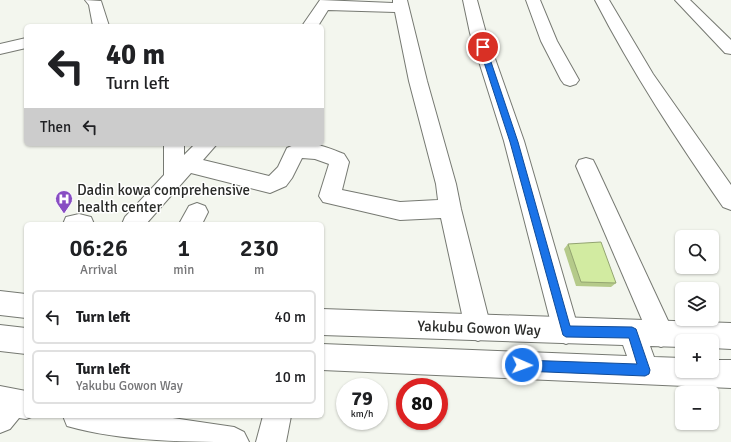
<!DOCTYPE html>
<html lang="en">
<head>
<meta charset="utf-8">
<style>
	body { margin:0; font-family:Signika,sans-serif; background:#f2f2f2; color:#202124; height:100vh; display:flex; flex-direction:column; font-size:15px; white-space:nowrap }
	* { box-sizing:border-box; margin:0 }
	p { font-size:13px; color:#757577 }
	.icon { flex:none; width:22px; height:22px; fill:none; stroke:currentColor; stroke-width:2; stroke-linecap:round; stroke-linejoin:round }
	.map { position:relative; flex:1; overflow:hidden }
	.side { position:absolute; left:24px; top:222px; width:300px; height:196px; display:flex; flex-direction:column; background:#fff; border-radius:6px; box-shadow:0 1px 3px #0004 }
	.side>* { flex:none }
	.top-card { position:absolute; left:24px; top:24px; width:300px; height:122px; border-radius:6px; box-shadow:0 1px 3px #0004; background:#fff; color:#202124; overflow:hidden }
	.fabs { position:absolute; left:675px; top:230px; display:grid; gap:8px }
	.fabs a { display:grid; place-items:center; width:44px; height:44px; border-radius:6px; background:#fff; box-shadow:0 1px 3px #0004; font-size:20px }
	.speed { position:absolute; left:336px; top:378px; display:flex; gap:8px; font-size:20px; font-weight:700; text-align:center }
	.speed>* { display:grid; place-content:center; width:52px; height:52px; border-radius:50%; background:#fff; box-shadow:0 1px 3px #0004; line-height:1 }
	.speed small { font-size:10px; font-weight:400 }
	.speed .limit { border:6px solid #d22; background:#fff; color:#111 }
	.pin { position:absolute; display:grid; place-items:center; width:34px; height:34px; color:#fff; margin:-17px; border:2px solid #fff; border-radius:50%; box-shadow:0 1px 4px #0007 }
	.me { position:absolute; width:44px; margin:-22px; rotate:92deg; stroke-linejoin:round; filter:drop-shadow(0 0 3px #0008) }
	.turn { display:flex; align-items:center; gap:14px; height:84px; padding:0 16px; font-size:18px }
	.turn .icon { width:52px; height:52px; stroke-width:2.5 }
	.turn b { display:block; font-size:28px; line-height:34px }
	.then { display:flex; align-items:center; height:38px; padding:0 16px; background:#0003; gap:8px; font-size:15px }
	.eta { display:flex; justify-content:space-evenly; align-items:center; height:68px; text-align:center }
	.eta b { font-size:24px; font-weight:600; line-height:28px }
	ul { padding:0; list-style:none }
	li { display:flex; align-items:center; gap:12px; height:54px; margin:0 8px 6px; padding:0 8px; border:2px solid #e0e0e0; border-radius:6px }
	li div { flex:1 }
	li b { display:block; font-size:15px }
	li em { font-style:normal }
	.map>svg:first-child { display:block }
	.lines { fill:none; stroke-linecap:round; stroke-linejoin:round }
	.minor-casing { stroke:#767972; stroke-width:2 }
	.highway-casing { stroke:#767972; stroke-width:2 }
	.minor { fill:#fff; fill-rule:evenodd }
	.highway { fill:#fff; fill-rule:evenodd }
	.wall { fill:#b5ca8a }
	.building { fill:#d2eba1; stroke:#93a471 }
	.route { fill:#1a73e8; stroke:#114b97 }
	.labels { text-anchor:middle; stroke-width:3; stroke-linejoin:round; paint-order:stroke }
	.poi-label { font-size:15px; fill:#2a2b29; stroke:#fff; text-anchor:start }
	.street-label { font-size:15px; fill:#2a2b29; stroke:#fff }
</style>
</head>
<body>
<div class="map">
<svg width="731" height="442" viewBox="0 0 731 442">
	<rect width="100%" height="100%" fill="#f3f6ee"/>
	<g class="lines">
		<defs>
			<g id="minor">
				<polygon points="85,0 101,1 109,26 93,26 89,5"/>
				<path d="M320,0L393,3V0H407L427,81L456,184L461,209L491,328L487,337L478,341L469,337L465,328L441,218L400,220L323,202L319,196L329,164L315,159L302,158L292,178L286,186L270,193L191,173L146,224H122L125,217L164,175V144H184V155L195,144H217L203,160L269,176L278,167L287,148C306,138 326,147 344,154L349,162L342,190L400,202L438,200L436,184L409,81L395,12L328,10L318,26H302Z"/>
				<polygon points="463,0 477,0 486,33 524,141 579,331 575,340 566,344 557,340 553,331 504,141 470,33"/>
				<polygon points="526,0 540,0 557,41 579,80 576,84 570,86 564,84 561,80 541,41"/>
				<path d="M595,0H609L653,74L731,185V210L723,207C677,140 632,72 595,0Z"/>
				<polygon points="675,0 690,0 731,40 731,54 725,53"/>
				<polygon points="26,38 26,48 0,54 0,44"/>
				<polygon points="586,158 593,160 596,166 670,325 674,334 670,343 661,347 652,343 576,166 579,160"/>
				<polygon points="197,203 205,206 208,212 202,224 179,224 189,206"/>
				<polygon points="79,214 91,217 94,224 63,224 66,217"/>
				<polygon points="0,386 26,391 26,416 34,416 26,419 19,418 10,429 0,433"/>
				<path d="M63,416H159L234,427L244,432L249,442C189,442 123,442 67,426Z"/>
				<polygon points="263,416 291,416 286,442 256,442"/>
			</g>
			<g id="highway">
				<polygon points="0,291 26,294 26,318 0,315"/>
				<polygon points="322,309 731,323 731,349 712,348 712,341 682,341 682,347 650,346 654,357 682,358 682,371 712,371 712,360 731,360 731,388 322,370 322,344 627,356 623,345 322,335"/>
				<polygon points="0,325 26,328 26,354 0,351"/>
			</g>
		</defs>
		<!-- minor casing -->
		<use href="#minor" class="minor-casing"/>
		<!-- highway casing -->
		<use href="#highway" class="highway-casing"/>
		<!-- minor -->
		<use href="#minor" class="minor"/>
		<!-- highway -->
		<use href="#highway" class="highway"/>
	</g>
	<!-- wall -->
	<polygon class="wall" points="568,244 616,283 611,287 576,286 564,249"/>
	<!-- building -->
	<polygon class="building" points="601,242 616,283 581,282 568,244"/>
	<!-- route -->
	<polygon class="route" points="480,45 486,47 518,142 570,326 632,327 636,329 650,370 649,374 645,376 522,371 518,369 516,365 518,361 522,360 637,364 629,338 566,337 563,335 510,142 479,47"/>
	<!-- icons -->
	<defs>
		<symbol id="hospital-pin" viewBox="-11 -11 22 30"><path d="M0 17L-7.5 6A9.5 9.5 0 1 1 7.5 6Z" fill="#884dc3" stroke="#fff"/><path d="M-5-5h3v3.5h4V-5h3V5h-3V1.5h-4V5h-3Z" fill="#fff"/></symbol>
	</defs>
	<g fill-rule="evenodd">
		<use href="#hospital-pin" x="54" y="189" width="20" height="27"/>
	</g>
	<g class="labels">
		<!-- poi labels -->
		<g class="poi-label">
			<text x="77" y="195">Dadin kowa comprehensive<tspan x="77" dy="17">health center</tspan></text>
		</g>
		<!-- street labels -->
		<g class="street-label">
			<text transform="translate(479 328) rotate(2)" y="5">Yakubu Gowon Way</text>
		</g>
	</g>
</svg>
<div class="fabs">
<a><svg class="icon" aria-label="search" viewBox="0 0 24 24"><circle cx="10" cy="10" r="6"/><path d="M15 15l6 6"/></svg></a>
<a><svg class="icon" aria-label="layers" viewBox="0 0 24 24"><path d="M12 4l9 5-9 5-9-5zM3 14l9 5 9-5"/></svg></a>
<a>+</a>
<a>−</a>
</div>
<div class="speed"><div>79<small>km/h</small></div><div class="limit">80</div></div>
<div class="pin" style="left:483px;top:47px;background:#d93025"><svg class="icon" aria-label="arrive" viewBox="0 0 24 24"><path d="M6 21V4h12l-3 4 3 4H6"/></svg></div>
<svg class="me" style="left:522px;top:365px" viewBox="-20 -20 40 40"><circle r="17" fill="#1a73e8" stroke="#fff" stroke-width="3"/><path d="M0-11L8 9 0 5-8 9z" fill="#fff"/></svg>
<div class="top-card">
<div class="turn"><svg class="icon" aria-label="left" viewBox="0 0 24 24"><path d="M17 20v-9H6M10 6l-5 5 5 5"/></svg><div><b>40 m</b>Turn left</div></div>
<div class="then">Then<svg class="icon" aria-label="left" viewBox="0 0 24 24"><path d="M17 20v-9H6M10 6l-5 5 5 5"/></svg></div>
</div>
<section class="side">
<div class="eta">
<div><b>06:26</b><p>Arrival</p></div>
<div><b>1</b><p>min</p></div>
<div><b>230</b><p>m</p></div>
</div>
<ul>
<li><svg class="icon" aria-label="left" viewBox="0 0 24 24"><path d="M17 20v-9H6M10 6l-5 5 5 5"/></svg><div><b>Turn left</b></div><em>40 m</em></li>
<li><svg class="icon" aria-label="left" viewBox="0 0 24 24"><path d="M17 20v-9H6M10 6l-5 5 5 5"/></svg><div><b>Turn left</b><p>Yakubu Gowon Way</p></div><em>10 m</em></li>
</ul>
</section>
</div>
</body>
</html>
